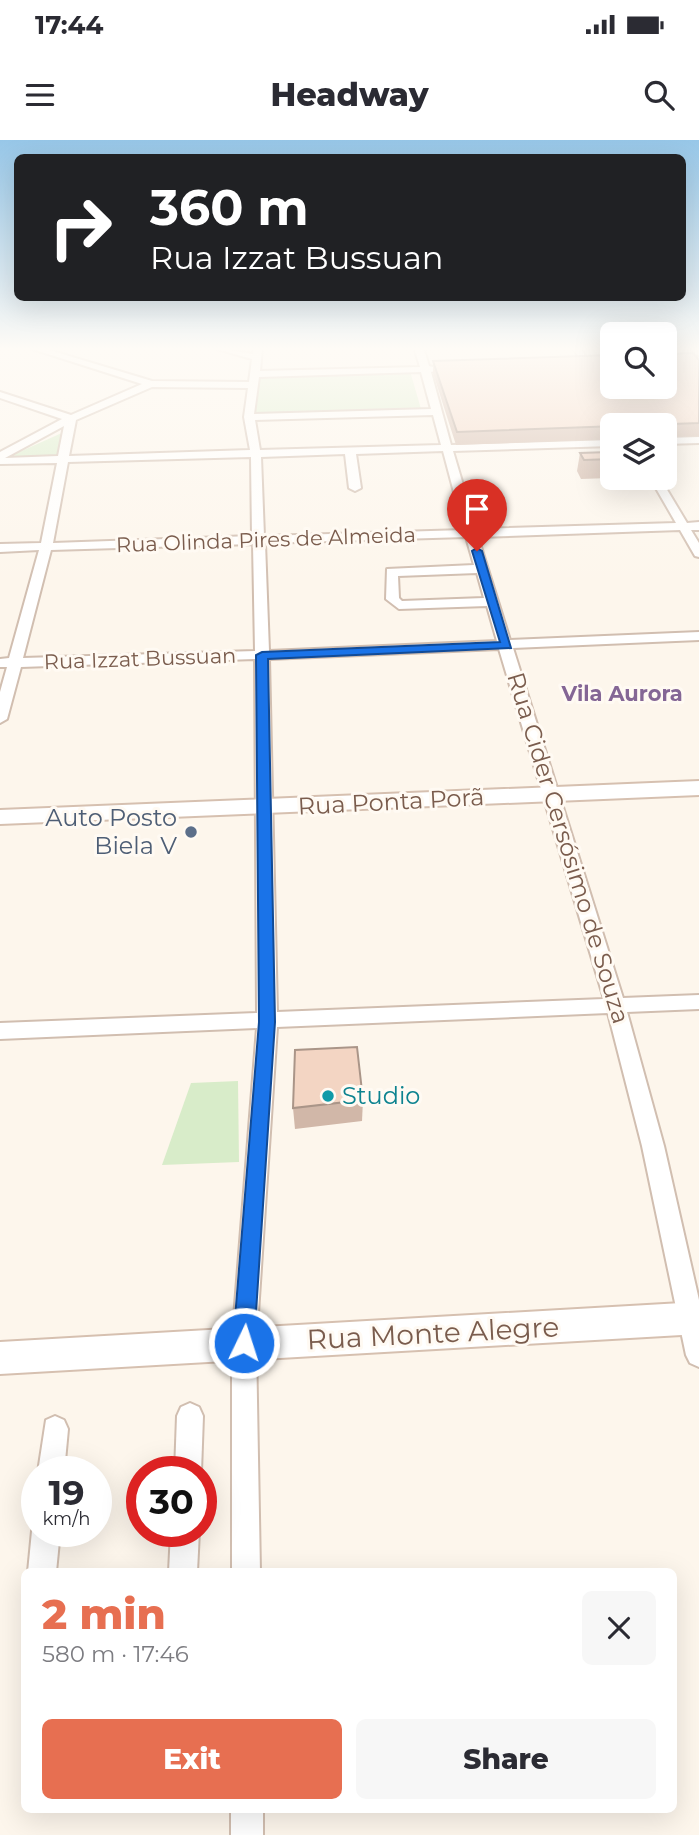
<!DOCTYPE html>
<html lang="en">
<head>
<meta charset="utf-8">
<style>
	body { margin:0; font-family:Montserrat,sans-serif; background:#f7f7f7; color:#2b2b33; height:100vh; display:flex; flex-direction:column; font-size:26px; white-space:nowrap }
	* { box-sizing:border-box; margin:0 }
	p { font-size:23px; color:#7c7c81 }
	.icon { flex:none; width:38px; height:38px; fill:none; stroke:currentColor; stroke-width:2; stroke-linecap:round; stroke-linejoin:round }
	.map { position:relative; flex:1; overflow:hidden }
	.details { position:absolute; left:21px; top:1428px; width:656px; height:245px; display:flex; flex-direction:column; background:#fff; border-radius:10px; box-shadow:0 7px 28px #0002 }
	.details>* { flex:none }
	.hud { position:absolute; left:14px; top:14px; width:672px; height:147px; border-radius:10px; box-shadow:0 7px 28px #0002; background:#202124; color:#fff; overflow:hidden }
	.buttons { position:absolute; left:600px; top:182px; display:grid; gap:14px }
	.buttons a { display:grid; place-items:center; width:77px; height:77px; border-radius:10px; background:#fff; box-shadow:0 7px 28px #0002; font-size:35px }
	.speed { position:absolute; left:21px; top:1316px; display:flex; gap:14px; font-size:35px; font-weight:700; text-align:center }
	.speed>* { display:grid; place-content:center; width:91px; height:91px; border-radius:50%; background:#fff; box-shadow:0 7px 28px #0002; line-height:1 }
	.speed small { font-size:18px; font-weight:400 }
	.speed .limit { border:10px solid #d22; background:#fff; color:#111 }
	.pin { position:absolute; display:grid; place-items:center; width:60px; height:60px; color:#fff; margin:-72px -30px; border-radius:50% 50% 50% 0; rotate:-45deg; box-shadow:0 0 7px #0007 }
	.pin .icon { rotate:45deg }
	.me { position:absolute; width:77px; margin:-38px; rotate:4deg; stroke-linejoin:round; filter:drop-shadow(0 0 5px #0008) }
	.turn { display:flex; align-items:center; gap:24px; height:147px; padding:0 21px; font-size:32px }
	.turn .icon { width:91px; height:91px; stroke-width:2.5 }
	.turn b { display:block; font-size:49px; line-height:60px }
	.round { display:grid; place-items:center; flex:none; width:74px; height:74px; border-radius:10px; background:#f7f7f7 }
	.head { display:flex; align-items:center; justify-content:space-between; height:119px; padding:0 21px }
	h1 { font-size:42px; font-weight:800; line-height:52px; color:#e76f51 }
	.action { display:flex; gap:14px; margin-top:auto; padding:14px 21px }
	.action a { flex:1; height:80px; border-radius:10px; background:#e76f51; color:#fff; font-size:28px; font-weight:800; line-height:80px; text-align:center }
	.action a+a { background:#f7f7f7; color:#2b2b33 }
	.status { display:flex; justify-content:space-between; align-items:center; height:49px; padding:0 35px; background:#fff; direction:ltr }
	.status svg { height:19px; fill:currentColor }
	header { display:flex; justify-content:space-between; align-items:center; height:91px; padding:0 21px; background:#fff; font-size:32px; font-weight:800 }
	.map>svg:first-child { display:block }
	.green { fill:#d8ecc9 }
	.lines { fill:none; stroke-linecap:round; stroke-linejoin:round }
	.street-casing { stroke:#d1beb0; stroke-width:4 }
	.secondary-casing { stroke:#d6c0b0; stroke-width:4 }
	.street { fill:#fff; fill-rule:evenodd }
	.secondary { fill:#fff; fill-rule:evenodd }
	.wall { fill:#d1b7a8 }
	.building { fill:#f3d5c3; stroke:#aa9588; stroke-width:2 }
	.route { fill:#1a73e8; stroke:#114b97; stroke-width:2 }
	.service-dot { fill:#5c6f8a; stroke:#fffaf3; stroke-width:2.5 }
	.culture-dot { fill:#0f9aa8; stroke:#fffaf3; stroke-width:2.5 }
	.labels { text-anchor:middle; stroke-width:6; stroke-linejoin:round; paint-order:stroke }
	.far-street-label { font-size:21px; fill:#7a5c4d; stroke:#fffaf3 }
	.far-neighbourhood-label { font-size:21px; font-weight:bold; fill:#846695; stroke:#fffaf3 }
	.street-label { font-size:24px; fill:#7a5c4d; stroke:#fffaf3 }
	.service-label { font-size:24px; fill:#4e5e75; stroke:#fffaf3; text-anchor:end }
	.culture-label { font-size:24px; fill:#0d838f; stroke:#fffaf3; text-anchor:start }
	.near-street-label { font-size:28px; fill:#7a5c4d; stroke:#fffaf3 }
</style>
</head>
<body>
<div class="status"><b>17:44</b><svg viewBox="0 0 49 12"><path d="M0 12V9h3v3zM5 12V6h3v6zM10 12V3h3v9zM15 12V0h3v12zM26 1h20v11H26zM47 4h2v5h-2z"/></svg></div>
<header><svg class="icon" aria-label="menu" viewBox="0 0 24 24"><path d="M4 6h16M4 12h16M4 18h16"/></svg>Headway<svg class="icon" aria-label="search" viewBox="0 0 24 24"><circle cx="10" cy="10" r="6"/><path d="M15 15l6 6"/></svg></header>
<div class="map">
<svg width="699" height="1695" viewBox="0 0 699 1695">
	<rect width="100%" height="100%" fill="#fdf6ec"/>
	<!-- green -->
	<g class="green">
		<polygon points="410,231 421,269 253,273 250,237"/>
		<polygon points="64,292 57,318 6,318"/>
		<polygon points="238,941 239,1022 162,1025 191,943"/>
	</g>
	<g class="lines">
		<defs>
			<g id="street">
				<path d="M26,207H39L152,241L249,242L252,219L210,207L253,214L254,207H262L260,231L420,227L414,207H423L429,226L443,229L431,232L451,305L612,300V306L453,311L476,389L676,383L650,338H660L687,383L699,382V390H691L699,403V417L695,416L680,390L478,397L510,500L699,492V500L513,508L623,858L699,855V869L627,872L664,1006L699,1160V1227L690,1223L686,1215L642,1006L608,873L277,887L256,1203L260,1432H232V1203L257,888L0,899V883L257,873L255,519L21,527L7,579L0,583V552L7,527H0V519L9,518L39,410L0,412V404L41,403L57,323L0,324V312L62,279L0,258V252L71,275L142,244ZM421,232L431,269L254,274L259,237ZM152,247L248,248L244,277L250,310L69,316L76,280ZM433,275L441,305L260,310L255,280ZM64,286L58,316L5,318ZM443,311L464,390L264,396L261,317L345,314L349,348L355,351L361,348L356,314ZM251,317L252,396L53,403L68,322ZM466,397L474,425L387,429L386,459L399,469L487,466L497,501L269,511L265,403ZM253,404L255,511L23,518L51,410ZM477,433L484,458L402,461L399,458L398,436ZM499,509L604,859L277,872L269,519Z"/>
				<polygon points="572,207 580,207 592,228 586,228"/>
				<polygon points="699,297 699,303 665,304 665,298"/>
				<polygon points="190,1263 199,1267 203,1276 201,1332 175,1332 177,1276 181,1267"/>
				<polygon points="55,1276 64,1280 68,1289 64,1332 38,1332 46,1280"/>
				<polygon points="36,1381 37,1391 60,1391 56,1432 28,1432 32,1391"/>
				<polygon points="171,1391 199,1391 197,1432 169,1432"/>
				<rect x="231" y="1670" width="32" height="25"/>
			</g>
			<g id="secondary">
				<polygon points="690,207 699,207 699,215 695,214"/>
				<polygon points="699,641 699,655 0,684 0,670"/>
				<polygon points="699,1162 699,1194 0,1234 0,1202"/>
			</g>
		</defs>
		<!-- street casing -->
		<use href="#street" class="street-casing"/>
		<!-- secondary casing -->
		<use href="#secondary" class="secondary-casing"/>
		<!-- street -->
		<use href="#street" class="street"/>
		<!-- secondary -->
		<use href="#secondary" class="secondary"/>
	</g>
	<!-- wall -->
	<g class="wall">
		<polygon points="699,220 699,296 665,297 665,285 612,285 612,299 456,305 433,233 433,221"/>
		<polygon points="580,313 612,318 610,338 581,339 577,331"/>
		<polygon points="363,960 362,981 295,989 293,968"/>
	</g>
	<!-- building -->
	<g class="building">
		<polygon points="693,213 699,220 699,283 457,292 433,221 612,215 612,247 665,247 665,214"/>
		<polygon points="609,312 612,319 584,320 580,313"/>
		<polygon points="357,907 363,960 293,968 295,910"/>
	</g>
	<!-- sky -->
	<linearGradient id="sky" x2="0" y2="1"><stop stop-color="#97c7e8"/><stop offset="0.47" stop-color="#fefbf6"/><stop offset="1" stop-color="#fefbf6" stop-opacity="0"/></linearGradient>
	<rect width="699" height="444" fill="url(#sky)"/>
	<!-- route -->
	<polygon class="route" points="477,408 482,411 511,508 268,519 275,882 254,1203 251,1210 244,1213 236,1210 233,1203 259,882 256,515 262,512 500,502 472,411"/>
	<!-- markers -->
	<circle class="service-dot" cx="191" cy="692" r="7"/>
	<circle class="culture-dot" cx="328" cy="956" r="7"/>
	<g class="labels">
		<!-- far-street labels -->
		<g class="far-street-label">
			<text transform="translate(266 400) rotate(-2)" y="7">Rua Olinda Pires de Almeida</text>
			<text transform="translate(140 519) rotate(-2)" y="7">Rua Izzat Bussuan</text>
		</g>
		<!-- far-neighbourhood labels -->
		<g class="far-neighbourhood-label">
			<text x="622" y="561">Vila Aurora</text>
		</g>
		<!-- street labels -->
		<g class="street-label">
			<text transform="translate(391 662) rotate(-3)" y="8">Rua Ponta Porã</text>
			<text transform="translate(568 708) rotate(73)" y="8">Rua Cider Cersósimo de Souza</text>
		</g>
		<!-- service labels -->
		<g class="service-label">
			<text x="177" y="686">Auto Posto<tspan x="177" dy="28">Biela V</tspan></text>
		</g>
		<!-- culture labels -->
		<g class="culture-label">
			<text x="342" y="964">Studio</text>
		</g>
		<!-- near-street labels -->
		<g class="near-street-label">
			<text transform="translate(433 1193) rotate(-3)" y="10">Rua Monte Alegre</text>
		</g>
	</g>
</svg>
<div class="buttons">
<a><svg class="icon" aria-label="search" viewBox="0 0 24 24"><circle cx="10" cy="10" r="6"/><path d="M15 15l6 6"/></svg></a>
<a><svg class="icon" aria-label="layers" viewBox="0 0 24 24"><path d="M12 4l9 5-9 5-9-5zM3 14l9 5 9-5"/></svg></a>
</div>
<div class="speed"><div>19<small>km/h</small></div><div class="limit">30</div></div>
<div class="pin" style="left:477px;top:411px;background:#d93025"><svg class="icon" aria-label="arrive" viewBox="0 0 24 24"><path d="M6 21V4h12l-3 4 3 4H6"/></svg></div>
<svg class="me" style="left:244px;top:1203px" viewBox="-20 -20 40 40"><circle r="17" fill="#1a73e8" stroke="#fff" stroke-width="3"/><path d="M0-11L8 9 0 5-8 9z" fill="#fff"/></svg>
<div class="hud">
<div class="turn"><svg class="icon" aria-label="right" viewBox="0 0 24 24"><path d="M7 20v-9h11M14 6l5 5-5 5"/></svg><div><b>360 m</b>Rua Izzat Bussuan</div></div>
</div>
<section class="details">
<div class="head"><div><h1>2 min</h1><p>580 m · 17:46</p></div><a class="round"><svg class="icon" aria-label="close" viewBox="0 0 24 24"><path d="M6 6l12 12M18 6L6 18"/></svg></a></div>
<div class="action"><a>Exit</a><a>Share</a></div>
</section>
</div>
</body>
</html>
